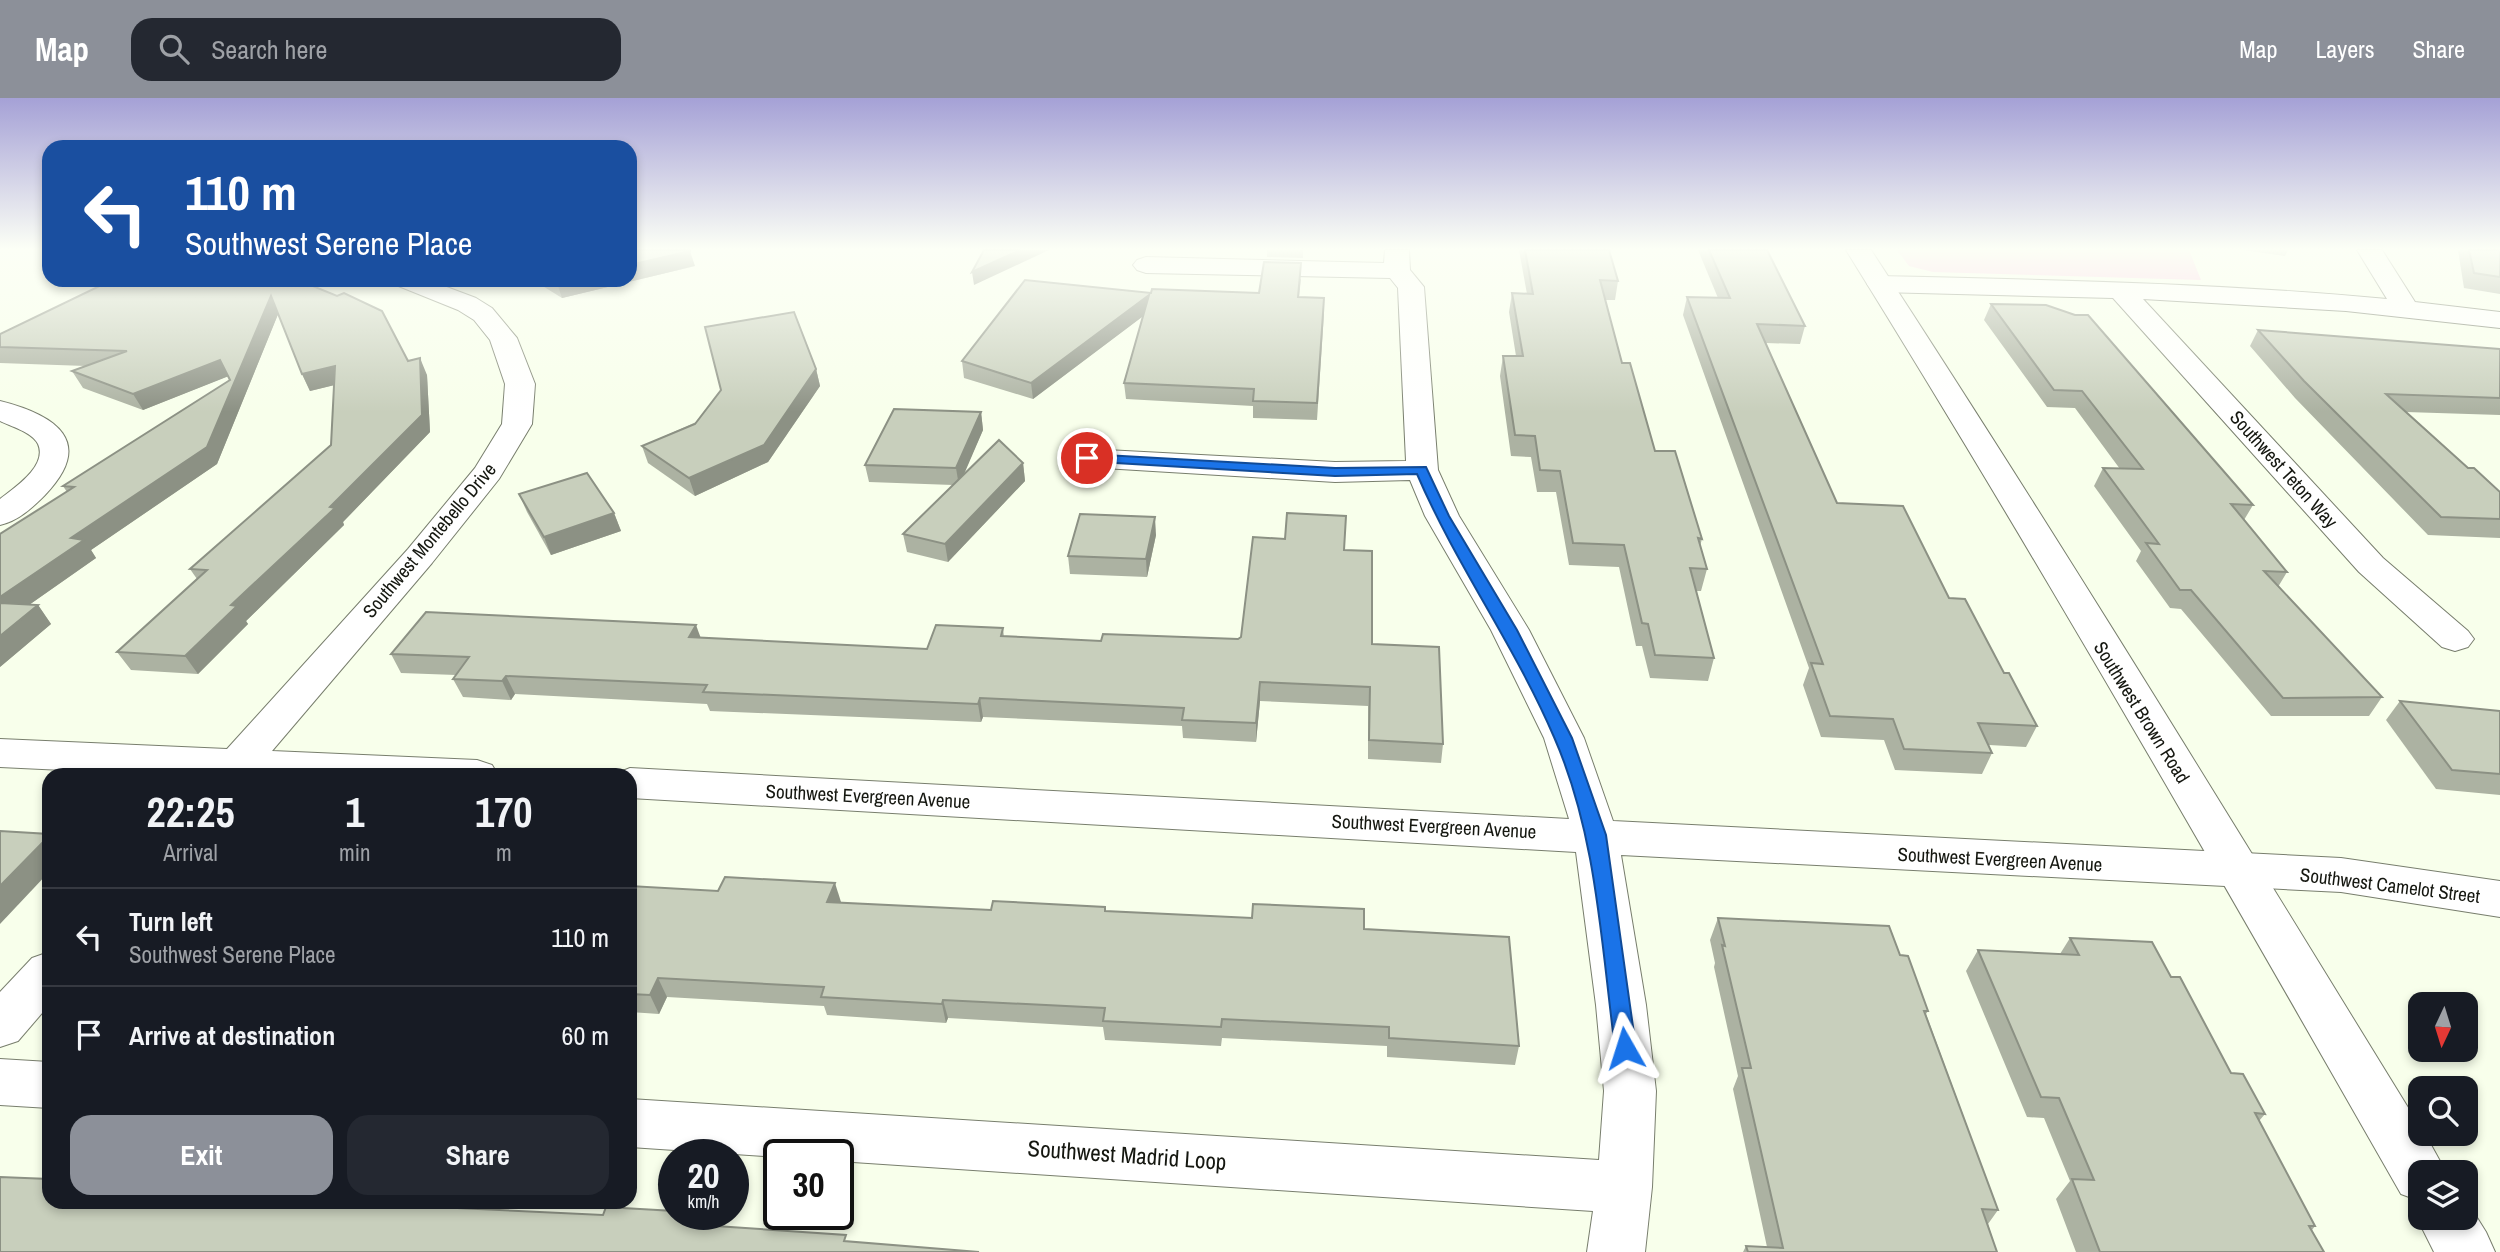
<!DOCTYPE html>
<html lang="en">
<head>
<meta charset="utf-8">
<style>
	body { margin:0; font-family:"Archivo Narrow",sans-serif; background:#242831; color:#f1f3f6; height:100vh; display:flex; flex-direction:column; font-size:26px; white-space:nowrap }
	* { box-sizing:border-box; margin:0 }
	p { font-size:23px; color:#9ea1a6 }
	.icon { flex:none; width:38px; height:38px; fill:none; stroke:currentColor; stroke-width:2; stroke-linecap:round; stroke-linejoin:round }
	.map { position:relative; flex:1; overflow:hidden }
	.drawer { position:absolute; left:42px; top:670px; width:595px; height:441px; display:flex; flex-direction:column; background:#171b24; border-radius:21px; box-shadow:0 4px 10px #0003 }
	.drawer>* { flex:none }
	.top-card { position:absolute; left:42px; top:42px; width:595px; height:147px; border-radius:21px; box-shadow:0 4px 10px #0003; background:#1a4fa0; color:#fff; overflow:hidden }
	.needle { width:46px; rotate:184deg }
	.fabs { position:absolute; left:2408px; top:894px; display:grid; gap:14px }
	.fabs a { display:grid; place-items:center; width:70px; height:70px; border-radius:14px; background:#171b24; box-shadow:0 4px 10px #0003; font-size:35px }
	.speed { position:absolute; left:658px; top:1041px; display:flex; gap:14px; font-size:35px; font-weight:700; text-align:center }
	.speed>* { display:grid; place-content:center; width:91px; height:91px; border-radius:50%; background:#171b24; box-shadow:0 4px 10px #0003; line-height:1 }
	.speed small { font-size:18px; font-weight:400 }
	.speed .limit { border:4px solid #111; border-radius:10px; background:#fff; color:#111 }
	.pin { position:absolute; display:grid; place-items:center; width:60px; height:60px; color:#fff; margin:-30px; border:4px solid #fff; border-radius:50%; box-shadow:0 2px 7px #0007 }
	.me { position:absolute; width:77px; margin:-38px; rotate:354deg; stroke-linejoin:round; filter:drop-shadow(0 0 5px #0008) }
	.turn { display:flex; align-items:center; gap:24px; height:147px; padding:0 28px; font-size:32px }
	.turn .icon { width:91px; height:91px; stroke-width:2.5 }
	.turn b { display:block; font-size:49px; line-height:60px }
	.eta { display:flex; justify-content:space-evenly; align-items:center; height:119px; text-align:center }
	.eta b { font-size:42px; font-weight:700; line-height:49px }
	.cta { display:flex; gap:14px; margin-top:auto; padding:14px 28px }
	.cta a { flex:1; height:80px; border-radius:21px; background:#8c9099; color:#fff; font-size:28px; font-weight:700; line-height:80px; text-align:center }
	.cta a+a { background:#242831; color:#f1f3f6 }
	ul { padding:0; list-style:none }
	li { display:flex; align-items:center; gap:21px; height:98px; padding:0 28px; border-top:2px solid #363941 }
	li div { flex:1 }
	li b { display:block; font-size:26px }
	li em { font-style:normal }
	header { display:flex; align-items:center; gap:42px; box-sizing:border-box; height:98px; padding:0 35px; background:#8c9099; color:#fff }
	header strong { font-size:33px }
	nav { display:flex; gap:38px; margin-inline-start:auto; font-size:24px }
	.search { width:490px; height:63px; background:#242831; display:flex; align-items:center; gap:18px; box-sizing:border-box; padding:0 24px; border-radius:21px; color:#9ea1a6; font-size:26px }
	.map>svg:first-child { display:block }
	.green { fill:#fcc5e4 }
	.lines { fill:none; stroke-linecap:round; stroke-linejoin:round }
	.minor-casing { stroke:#787e6d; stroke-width:2 }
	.tertiary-casing { stroke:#787e6d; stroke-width:2 }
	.minor { fill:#fff; fill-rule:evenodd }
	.tertiary { fill:#fff; fill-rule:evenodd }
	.wall { fill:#acb2a2 }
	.shaded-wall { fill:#8c9184 }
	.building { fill:#c8cfbc; stroke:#8c9184; stroke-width:2 }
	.route { fill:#1a73e8; stroke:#114b97; stroke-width:2 }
	.labels { text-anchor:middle; stroke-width:5; stroke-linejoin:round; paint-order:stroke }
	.street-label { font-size:19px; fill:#151710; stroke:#fff }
	.near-street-label { font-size:23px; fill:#151710; stroke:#fff }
</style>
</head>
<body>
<header>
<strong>Map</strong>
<div class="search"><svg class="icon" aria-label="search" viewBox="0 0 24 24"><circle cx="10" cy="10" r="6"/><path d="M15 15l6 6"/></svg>Search here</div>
<nav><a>Map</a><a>Layers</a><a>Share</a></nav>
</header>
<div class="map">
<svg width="2500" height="1154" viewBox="0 0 2500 1154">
	<rect width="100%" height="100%" fill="#f8ffeb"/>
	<!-- green -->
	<polygon class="green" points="1897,152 2189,152 2201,182 1933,174 1909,168"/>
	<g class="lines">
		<defs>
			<g id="minor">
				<polygon points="1385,152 1409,152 1410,172 1424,189 1438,372 1459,418 1529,532 1584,640 1613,723 2341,760 2500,783 2500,819 2341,794 1621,757 1646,907 1656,993 1652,1089 1645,1154 1587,1154 1593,1113 838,1063 838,1057 779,1059 630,1049 630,1001 1599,1062 1604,993 1596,907 1576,754 630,700 630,677 613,677 630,670 1569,721 1544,640 1491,532 1425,418 1410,382 1335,384 1087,369 1076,367 1071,360 1076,353 1087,351 1335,364 1406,363 1398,190 1390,180 1146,175 1137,172 1133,167 1137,162 1146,159 1384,165"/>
				<path d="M2357,152H2382L2415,204L2500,214V230L2346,213L2143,201L2383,460L2468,533L2474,541L2468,549L2455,553L2442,549L2359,474L2113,200L1880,194L1871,191L1867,186L1871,181L1880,178C2049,182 2218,185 2387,201Z"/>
				<polygon points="392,182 428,182 476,200 492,210 517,240 535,286 532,326 499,381 432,465 272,653 477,662 492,667 498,677 168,677 0,669 0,641 227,651 408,451 475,370 502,326 505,286 490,242 474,222 458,212 396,187"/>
				<path d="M0,303C56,317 96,344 45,397C32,410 18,423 0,427V401C14,390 48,368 38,346C32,334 10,328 0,323Z"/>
				<polygon points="49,854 49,907 18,943 0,949 0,894 32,860"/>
				<polygon points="0,961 49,964 49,1010 0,1007"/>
			</g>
			<g id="tertiary">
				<path d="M1846,152H1871C2060,441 2239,735 2420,1029V1036H2425L2446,1074H2420V1103L2401,1096C2220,779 2039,462 1846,152Z"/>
				<polygon points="2466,1102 2486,1134 2495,1154 2434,1154 2417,1120 2420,1112 2420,1120 2466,1120"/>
			</g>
		</defs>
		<!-- minor casing -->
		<use href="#minor" class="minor-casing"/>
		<!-- tertiary casing -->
		<use href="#tertiary" class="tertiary-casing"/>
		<!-- minor -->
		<use href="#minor" class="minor"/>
		<!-- tertiary -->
		<use href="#tertiary" class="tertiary"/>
	</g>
	<!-- wall -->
	<g class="wall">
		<polygon points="1267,152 1303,152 1303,160 1267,159"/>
		<polygon points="1519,152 1609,152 1618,183 1615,202 1605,202 1622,265 1655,353 1702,441 1700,448 1707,471 1701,493 1696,493 1714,560 1708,583 1650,580 1642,548 1636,548 1619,469 1569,467 1556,394 1537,394 1531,359 1511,358 1500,278 1503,258 1516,258 1509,214 1512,195 1527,196"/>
		<polygon points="1698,152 1767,152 1805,228 1800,246 1766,245 1837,405 1949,500 2004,575 2037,628 2026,649 1989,647 1992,655 1982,676 1895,672 1884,642 1821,639 1803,587 1809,570 1683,217 1687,199 1718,200"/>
		<polygon points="2243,152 2288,152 2285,158"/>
		<polygon points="2458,152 2500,152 2500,196 2464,190"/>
		<polygon points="695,168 562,200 533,182 630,182"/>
		<polygon points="1301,181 1299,199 1324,216 1317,322 1253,320 1253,308 1126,301 1124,285 1143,218 1033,301 964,280 962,263 1151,195 1259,195"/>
		<polygon points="105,182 298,182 427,277 430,334 343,424 344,427 246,523 248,526 198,576 131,572 117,554 197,481 190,471 331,347 334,287 310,293 302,276 278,216 217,366 91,452 96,460 29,507 38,507 51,526 0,569 67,394 63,388 230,282 228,278 143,312 83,290 72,273 86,268 0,265 0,236 108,184"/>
		<polygon points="1991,206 2253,407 2244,422 2287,474 2278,489 2382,599 2369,618 2271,618 2181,511 2170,510 2136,463 2141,453 2094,388 2103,370 2120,371 2075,310 2047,309 1984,222"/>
		<polygon points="2258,232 2500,251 2500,317 2406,314 2468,370 2500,394 2500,440 2428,437 2295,300 2250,248"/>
		<polygon points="816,271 820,288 768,364 695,398 648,365 642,348"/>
		<polygon points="981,314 983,332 963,377 1023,365 1025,383 948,464 907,454 903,436 953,387 869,384 865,367"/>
		<polygon points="519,396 614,415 621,433 551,457 527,414"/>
		<polygon points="1156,437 1147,479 1070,476 1068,458"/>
		<polygon points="1344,452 1372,546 1443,646 1441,665 1368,661 1368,608 1260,603 1256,644 1183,640 1182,628 983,619 981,624 710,613 707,606 515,596 511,602 463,599 453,581 456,577 401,575 391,556 700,540 927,551 1003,530 1004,539 1101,543 1238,541 1241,539"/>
		<polygon points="2400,603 2500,613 2500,697 2436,691 2386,622"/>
		<polygon points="630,788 841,804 840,805 991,812 1105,809 1106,813 1364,831 1519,948 1515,967 1387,959 1387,948 1222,940 1221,948 1105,942 1103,929 948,920 946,925 827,917 824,908 667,899 659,916 630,914"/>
		<polygon points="1718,820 1900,857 1928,913 1926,916 1998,1112 1988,1126 1997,1154 1743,1154 1746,1148 1767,1149 1733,991 1738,978 1714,869 1715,865 1710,842"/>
		<polygon points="2070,840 2171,879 2231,975 2265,1016 2259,1023 2315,1128 2312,1132 2324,1154 2076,1154 2056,1101 2070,1083 2044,1020 2027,1019 1966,873 1978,852 2060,856"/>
	</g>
	<!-- shaded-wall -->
	<g class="shaded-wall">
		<polygon points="1020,152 1049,152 974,187 972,174"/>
		<polygon points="690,153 695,168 562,200 557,185 568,182 630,182 630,167"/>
		<polygon points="1149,197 1150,213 1033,301 1031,285"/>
		<polygon points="271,198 279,214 217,366 91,452 96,460 6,523 0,516 0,499 71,440 207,349"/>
		<polygon points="420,260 427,277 430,334 343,424 344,427 246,523 248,526 198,576 185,558 231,507 330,409"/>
		<polygon points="220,262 229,278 143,312 133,296"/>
		<polygon points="335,268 343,285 310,293 302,276"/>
		<polygon points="816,271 820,288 768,364 695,398 689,380"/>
		<polygon points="981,314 983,332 959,388 956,370"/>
		<polygon points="1023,365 1025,383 948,464 945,446"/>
		<polygon points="614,415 621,433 551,457 544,439"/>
		<polygon points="1155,419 1156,437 1147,479 1146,461"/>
		<polygon points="38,507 51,526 0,569 0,538"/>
		<polygon points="696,527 703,546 689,539"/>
		<polygon points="506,578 515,596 511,602 502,583"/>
		<polygon points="1260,584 1260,603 1256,644 1256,625"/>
		<polygon points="980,600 983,619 981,624 978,606"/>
		<polygon points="49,738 49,774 0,826 0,788"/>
		<polygon points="835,785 841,804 833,823 827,804"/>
		<polygon points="658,880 667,899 659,916 650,897"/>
		<polygon points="943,902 948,920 946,925 942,906"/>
		<polygon points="689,1116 691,1116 700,1133 686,1126"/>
	</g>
	<!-- building -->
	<g class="building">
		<polygon points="630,152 690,152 690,153 630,167"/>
		<polygon points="984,152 1020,152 972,174"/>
		<polygon points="1525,152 1609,152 1618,183 1600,182 1622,265 1630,265 1655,353 1675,353 1702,441 1698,440 1707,471 1690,470 1714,560 1655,557 1648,526 1642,525 1624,447 1573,445 1560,373 1540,372 1535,338 1515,337 1503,258 1523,258 1512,195 1533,196"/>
		<polygon points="1709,152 1767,152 1805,228 1757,226 1837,405 1903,408 1949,500 1965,501 2004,575 2009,575 2037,628 1978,625 1992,655 1904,651 1893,621 1830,618 1811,565 1823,566 1687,199 1730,200"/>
		<polygon points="2469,152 2500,152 2500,179 2474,175"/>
		<polygon points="1264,164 1301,165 1298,199 1324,200 1317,305 1253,303 1254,291 1124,285 1149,197 1031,285 962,263 1025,182 1151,195 1152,191 1259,195"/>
		<polygon points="112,182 298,182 337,198 344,195 382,213 408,263 420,260 422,317 330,409 335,410 231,507 237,508 185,558 117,554 207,472 190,471 331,347 335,268 302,276 271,198 207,349 71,440 84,442 0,499 0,436 74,389 63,388 230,282 220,262 133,296 72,273 127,253 0,249 0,236"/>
		<polygon points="552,182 568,182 557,185"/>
		<polygon points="1991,206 2046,207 2075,217 2088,217 2253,407 2231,406 2287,474 2264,473 2382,599 2283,600 2191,492 2180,492 2146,445 2159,446 2103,370 2143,371 2082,293 2054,292"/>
		<polygon points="794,214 816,271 764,347 689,380 642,348 695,326 721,292 705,229"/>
		<polygon points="2258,232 2500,251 2500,300 2386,296 2468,370 2474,370 2500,394 2500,421 2441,419 2304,283"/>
		<polygon points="894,311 981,314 956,370 865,367"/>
		<polygon points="999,342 1023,365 945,446 903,436"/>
		<polygon points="587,375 614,415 544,439 519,396"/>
		<polygon points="1287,415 1346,418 1344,452 1372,453 1372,546 1439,549 1443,646 1369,642 1370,589 1260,584 1256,625 1182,622 1184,610 980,600 978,606 703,594 707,587 506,578 502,583 453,581 469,559 391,556 426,514 696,527 689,539 927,551 936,527 1003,530 1001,538 1101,543 1103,536 1238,541 1241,539 1253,439 1285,441"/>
		<polygon points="1080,416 1155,419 1146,461 1068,458"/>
		<polygon points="0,505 38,507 0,538"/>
		<polygon points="2400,603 2500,613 2500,676 2452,672"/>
		<polygon points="0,733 49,736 49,738 0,788"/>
		<polygon points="725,779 835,785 827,804 991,812 993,803 1105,809 1105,813 1252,820 1253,806 1364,811 1364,831 1509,839 1519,948 1389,940 1389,929 1222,921 1221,929 1103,923 1105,910 943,902 942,906 821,899 824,889 658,880 650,897 630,896 630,788 718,793"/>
		<polygon points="1718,820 1889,828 1900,857 1908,858 1928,913 1924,913 1998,1112 1982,1111 1997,1154 1748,1154 1746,1148 1783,1150 1742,970 1751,970 1722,847 1725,848"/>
		<polygon points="2070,840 2152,844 2171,879 2180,879 2231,975 2243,976 2265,1016 2255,1015 2315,1128 2309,1128 2324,1154 2100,1154 2072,1081 2094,1082 2059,1000 2041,999 1978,852 2079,857"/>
		<polygon points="0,1079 49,1081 49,1104 330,1104 603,1117 606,1109 674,1113 674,1116 689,1116 686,1126 846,1137 844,1143 979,1154 0,1154"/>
	</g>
	<!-- sky -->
	<linearGradient id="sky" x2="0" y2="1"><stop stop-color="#a5a1d6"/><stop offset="0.48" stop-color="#fcfff6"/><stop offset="1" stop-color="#fcfff6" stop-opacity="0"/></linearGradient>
	<rect width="2500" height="314" fill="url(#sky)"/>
	<!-- route -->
	<path class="route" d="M1087,356L1335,370L1426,369L1449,418L1517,532L1572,640L1606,737L1636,950L1633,956L1625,959L1618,956L1615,950C1601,845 1597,737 1554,639C1515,548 1456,467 1417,376L1335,378L1082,363L1080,360Z"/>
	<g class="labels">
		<!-- street labels -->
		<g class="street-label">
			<text transform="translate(2284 371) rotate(48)" y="7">Southwest Teton Way</text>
			<text transform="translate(429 442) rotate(-50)" y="7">Southwest Montebello Drive</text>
			<text transform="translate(2142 614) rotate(58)" y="7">Southwest Brown Road</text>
			<text transform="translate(868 698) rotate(3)" y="7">Southwest Evergreen Avenue</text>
			<text transform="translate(1434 728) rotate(3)" y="7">Southwest Evergreen Avenue</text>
			<text transform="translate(2000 761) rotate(3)" y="7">Southwest Evergreen Avenue</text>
			<text transform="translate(2390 787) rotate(7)" y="7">Southwest Camelot Street</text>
		</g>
		<!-- near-street labels -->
		<g class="near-street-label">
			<text transform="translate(1127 1057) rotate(4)" y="8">Southwest Madrid Loop</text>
		</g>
	</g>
</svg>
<div class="fabs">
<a><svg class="needle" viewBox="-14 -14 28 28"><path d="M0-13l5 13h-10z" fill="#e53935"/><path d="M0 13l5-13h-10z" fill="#9ea1a6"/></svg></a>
<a><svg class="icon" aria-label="search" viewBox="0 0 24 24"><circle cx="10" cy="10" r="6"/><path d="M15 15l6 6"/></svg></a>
<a><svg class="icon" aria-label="layers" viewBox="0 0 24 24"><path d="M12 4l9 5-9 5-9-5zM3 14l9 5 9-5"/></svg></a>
</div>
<div class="speed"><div>20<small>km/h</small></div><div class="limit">30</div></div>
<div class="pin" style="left:1087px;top:360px;background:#d93025"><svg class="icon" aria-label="arrive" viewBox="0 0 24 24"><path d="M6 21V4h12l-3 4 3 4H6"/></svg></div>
<svg class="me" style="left:1625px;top:950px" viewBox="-20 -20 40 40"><path d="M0-17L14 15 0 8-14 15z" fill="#1a73e8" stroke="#fff" stroke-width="4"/></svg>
<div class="top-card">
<div class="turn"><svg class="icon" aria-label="left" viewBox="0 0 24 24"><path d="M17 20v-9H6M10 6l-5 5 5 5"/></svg><div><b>110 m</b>Southwest Serene Place</div></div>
</div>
<section class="drawer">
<div class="eta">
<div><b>22:25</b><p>Arrival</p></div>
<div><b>1</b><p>min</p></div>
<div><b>170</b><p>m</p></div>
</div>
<ul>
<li><svg class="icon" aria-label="left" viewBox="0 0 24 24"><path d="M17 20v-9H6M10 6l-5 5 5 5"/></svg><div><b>Turn left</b><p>Southwest Serene Place</p></div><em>110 m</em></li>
<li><svg class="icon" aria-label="arrive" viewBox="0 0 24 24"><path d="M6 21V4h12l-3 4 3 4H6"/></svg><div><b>Arrive at destination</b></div><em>60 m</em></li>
</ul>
<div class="cta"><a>Exit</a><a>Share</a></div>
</section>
</div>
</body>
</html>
